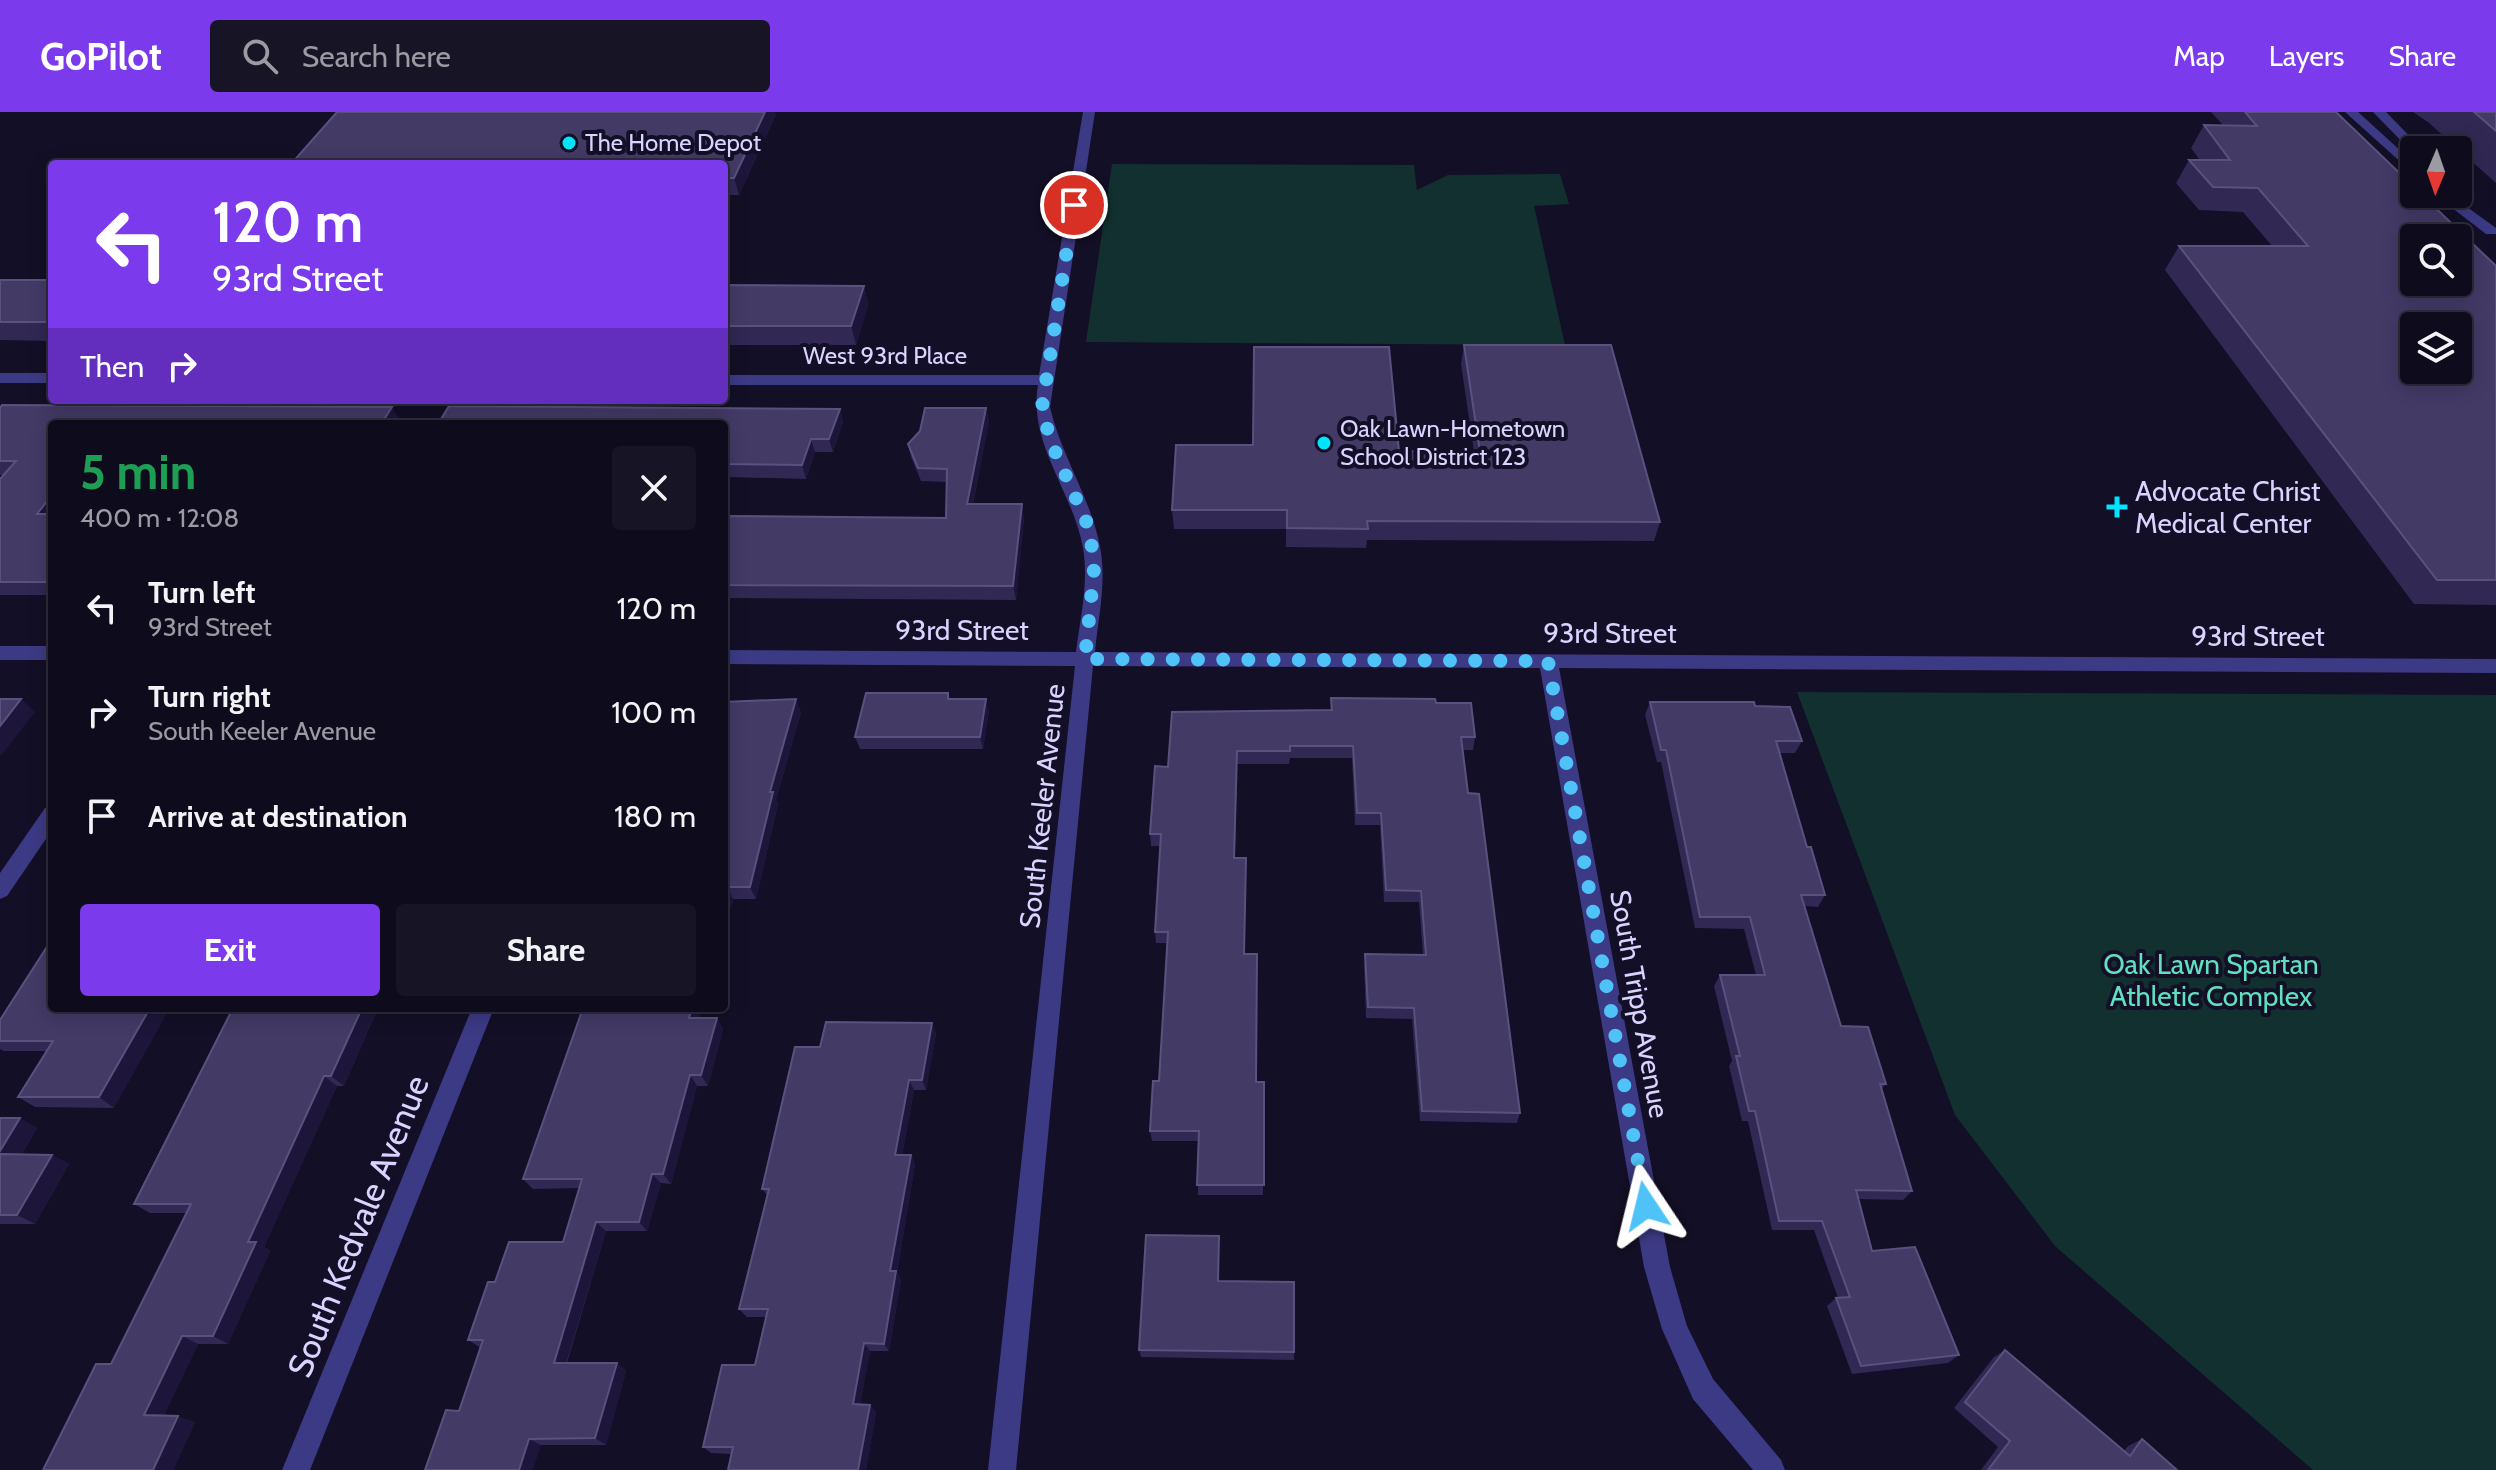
<!DOCTYPE html>
<html lang="en">
<head>
<meta charset="utf-8">
<style>
	body { margin:0; font-family:Cabin,sans-serif; background:#171425; color:#f1f3f6; height:100vh; display:flex; flex-direction:column; font-size:30px; white-space:nowrap }
	* { box-sizing:border-box; margin:0 }
	p { font-size:26px; color:#9b9ba3 }
	.icon { flex:none; width:44px; height:44px; fill:none; stroke:currentColor; stroke-width:2; stroke-linecap:round; stroke-linejoin:round }
	.map { position:relative; flex:1; overflow:hidden }
	.side { position:absolute; left:48px; top:308px; width:680px; height:592px; display:flex; flex-direction:column; background:#0e0b1c; border-radius:8px; box-shadow:0 4px 20px #0003,0 0 0 2px #2e2b3b }
	.side>* { flex:none }
	.hud { position:absolute; left:48px; top:48px; width:680px; height:244px; border-radius:8px; box-shadow:0 4px 20px #0003,0 0 0 2px #2e2b3b; background:#7c3aed; color:#fff; overflow:hidden }
	.needle { width:52px; rotate:182deg }
	.fabs { position:absolute; left:2400px; top:24px; display:grid; gap:16px }
	.fabs a { display:grid; place-items:center; width:72px; height:72px; border-radius:8px; background:#0e0b1c; box-shadow:0 4px 20px #0003,0 0 0 2px #2e2b3b; font-size:40px }
	.pin { position:absolute; display:grid; place-items:center; width:68px; height:68px; color:#fff; margin:-34px; border:4px solid #fff; border-radius:50%; box-shadow:0 2px 8px #0007 }
	.me { position:absolute; width:88px; margin:-44px; rotate:350deg; stroke-linejoin:round; filter:drop-shadow(0 0 6px #0008) }
	.turn { display:flex; align-items:center; gap:28px; height:168px; padding:0 32px; font-size:36px }
	.turn .icon { width:104px; height:104px; stroke-width:2.5 }
	.turn b { display:block; font-size:56px; line-height:68px }
	.then { display:flex; align-items:center; height:76px; padding:0 32px; background:#0003; gap:16px; font-size:30px }
	.round { display:grid; place-items:center; flex:none; width:84px; height:84px; border-radius:8px; background:#171425 }
	.head { display:flex; align-items:center; justify-content:space-between; height:136px; padding:0 32px }
	h1 { font-size:48px; font-weight:700; line-height:60px; color:#1e9e55 }
	.primary-button { display:flex; gap:16px; margin-top:auto; padding:16px 32px }
	.primary-button a { flex:1; height:92px; border-radius:8px; background:#7c3aed; color:#fff; font-size:32px; font-weight:700; line-height:92px; text-align:center }
	.primary-button a+a { background:#171425; color:#f1f3f6 }
	ul { padding:0; list-style:none }
	li { display:flex; align-items:center; gap:24px; height:104px; padding:0 32px }
	li div { flex:1 }
	li b { display:block; font-size:30px }
	li em { font-style:normal }
	header { display:flex; align-items:center; gap:48px; box-sizing:border-box; height:112px; padding:0 40px; background:#7c3aed; color:#fff }
	header strong { font-size:38px }
	nav { display:flex; gap:44px; margin-inline-start:auto; font-size:28px }
	.search { width:560px; height:72px; background:#171425; display:flex; align-items:center; gap:20px; box-sizing:border-box; padding:0 28px; border-radius:8px; color:#9b9ba3; font-size:30px }
	.map>svg:first-child { display:block }
	.green { fill:#12302f }
	.lines { fill:none; stroke-linecap:round; stroke-linejoin:round }
	.street { fill:#3d3a85; fill-rule:evenodd }
	.wall { fill:#312854 }
	.shaded-wall { fill:#1d163a }
	.building { fill:#433a66; stroke:#5a527e; stroke-width:2; fill-rule:evenodd }
	.route { stroke:#4fc3f7; stroke-width:14; stroke-dasharray:0 25.2 }
	.poi-dot { fill:#00e5ff; stroke:#130f26; stroke-width:3 }
	.labels { text-anchor:middle; stroke-width:8; stroke-linejoin:round; paint-order:stroke }
	.far-poi-label { font-size:24px; fill:#d9d4ff; stroke:#130f26; text-anchor:start }
	.far-street-label { font-size:24px; fill:#d9d4ff; stroke:#130f26 }
	.poi-label { font-size:28px; fill:#d9d4ff; stroke:#130f26; text-anchor:start }
	.street-label { font-size:28px; fill:#d9d4ff; stroke:#130f26 }
	.park-label { font-size:28px; fill:#5fe0c0; stroke:#130f26 }
	.near-street-label { font-size:34px; fill:#d9d4ff; stroke:#130f26 }
</style>
</head>
<body>
<header>
<strong>GoPilot</strong>
<div class="search"><svg class="icon" aria-label="search" viewBox="0 0 24 24"><circle cx="10" cy="10" r="6"/><path d="M15 15l6 6"/></svg>Search here</div>
<nav><a>Map</a><a>Layers</a><a>Share</a></nav>
</header>
<div class="map">
<svg width="2496" height="1358" viewBox="0 0 2496 1358">
	<rect width="100%" height="100%" fill="#130f26"/>
	<!-- green -->
	<g class="green">
		<polygon points="1112,52 1414,53 1417,78 1448,63 1560,62 1569,92 1534,94 1565,233 1086,230"/>
		<polygon points="1797,580 2496,583 2496,1358 2313,1358 2055,1134 1955,1003"/>
	</g>
	<g class="lines">
		<!-- street -->
		<g class="street">
			<path d="M1083,0H1095L1050,295C1061,344 1091,386 1100,435C1107,469 1098,506 1095,540L2496,547V561L1559,556L1670,1155L1687,1214L1713,1267L1781,1348L1785,1358H1753L1693,1287L1662,1217L1644,1155L1540,556L1093,554L1016,1358H988L1075,554L724,552V538L1076,540C1080,507 1089,470 1083,436C1073,379 1028,332 1038,273H724V263H1039Z"/>
			<polygon points="2345,0 2358,0 2414,51 2414,62"/>
			<polygon points="2373,0 2386,0 2423,38 2413,41"/>
			<polygon points="2434,82 2449,82 2496,116 2496,122 2486,122"/>
			<rect x="0" y="261" width="52" height="10"/>
			<rect x="0" y="534" width="52" height="14"/>
			<polygon points="52,694 52,718 7,784 0,787 0,761 45,696"/>
			<polygon points="472,896 494,896 310,1358 282,1358"/>
		</g>
	</g>
	<!-- wall -->
	<g class="wall">
		<polygon points="2211,0 2336,0 2496,154 2496,493 2414,492 2165,158 2179,134 2272,134 2243,100 2199,98 2176,71 2189,48 2200,48 2191,36 2204,13 2223,13"/>
		<polygon points="2413,0 2496,0 2496,71 2428,10"/>
		<polygon points="776,3 739,83 724,83 724,52"/>
		<polygon points="0,168 52,168 52,229 0,228"/>
		<polygon points="724,173 864,174 868,193 856,233 724,233"/>
		<polygon points="1464,233 1660,410 1654,429 1367,428 1366,436 1286,435 1286,417 1174,417 1172,398 1399,339 1474,340 1461,252"/>
		<polygon points="0,296 400,308 52,312 52,483 0,483 0,367 4,363 0,363"/>
		<polygon points="986,296 989,309 973,392 1024,405 1016,488 724,486 724,404 946,406 947,370 921,369 911,345 908,332"/>
		<polygon points="840,297 843,310 833,340 815,340 806,367 729,365 724,377 724,312"/>
		<polygon points="948,581 950,587 989,599 983,637 860,637 855,625"/>
		<polygon points="1331,586 1436,591 1475,625 1473,638 1462,638 1468,681 1520,1001 1517,1011 1420,1009 1412,907 1366,906 1364,854 1365,842 1423,843 1419,790 1384,790 1380,713 1355,713 1352,646 1290,646 1289,652 1237,652 1235,746 1256,970 1264,970 1263,1083 1198,1083 1198,1029 1152,1029 1150,1019 1159,969 1167,831 1156,831 1155,820 1160,734 1151,734 1150,722 1168,655 1330,598"/>
		<polygon points="724,590 801,600 776,688 778,692 756,787 733,787 724,818"/>
		<polygon points="1650,590 1755,594 1802,629 1795,641 1780,641 1807,735 1825,783 1818,795 1804,794 1841,914 1886,972 1882,977 1912,1079 1903,1088 1858,1087 1872,1139 1959,1243 1948,1251 1852,1262 1827,1194 1836,1186 1838,1186 1814,1118 1772,1118 1748,1009 1742,1009 1729,954 1732,949 1714,874 1720,863 1756,863 1744,817 1695,816 1661,650 1657,650 1645,603"/>
		<polygon points="52,827 114,996 35,995 18,985 46,939 4,939 0,937 0,908"/>
		<polygon points="378,896 344,974 337,974 264,1135 270,1139 228,1232 198,1232 164,1303 195,1310 173,1358 111,1252 187,1101 150,1101 134,1092"/>
		<polygon points="699,906 717,906 723,917 708,974 697,974 671,1072 661,1071 647,1119 606,1119 567,1251 617,1251 626,1259 606,1333 541,1333 459,1299 481,1236 468,1228 495,1170 563,1130 579,1076 533,1077 523,1067"/>
		<polygon points="932,911 936,922 926,978 914,978 902,1043 911,1043 915,1053 897,1160 901,1168 889,1239 870,1239 860,1292 870,1293 876,1300 866,1358 728,1358 732,1342 711,1341 703,1335 755,1253 766,1205 747,1205 739,1197 767,1083 762,1077 820,935"/>
		<polygon points="0,1006 37,1016 21,1043 52,1043 69,1052 35,1112 0,1112"/>
		<polygon points="1219,1133 1218,1169 1294,1240 1294,1248 1141,1245 1139,1238"/>
		<polygon points="2005,1238 2124,1339 2128,1334 2142,1327 2177,1358 1981,1358 1998,1335 1954,1296 1994,1245"/>
	</g>
	<!-- shaded-wall -->
	<g class="shaded-wall">
		<polygon points="765,0 775,0 776,3 739,83 734,66"/>
		<polygon points="864,174 868,193 856,233 851,214"/>
		<polygon points="392,295 400,308 398,312 381,312"/>
		<polygon points="986,296 989,309 970,405 967,392"/>
		<polygon points="840,297 843,310 833,340 829,327"/>
		<polygon points="811,327 815,340 806,367 802,353"/>
		<polygon points="724,352 729,365 724,377"/>
		<polygon points="52,383 52,411 37,402"/>
		<polygon points="1022,392 1024,405 1016,488 1013,474"/>
		<polygon points="21,587 35,600 0,645 0,614"/>
		<polygon points="796,587 801,600 776,688 778,692 756,787 750,775 770,680"/>
		<polygon points="986,587 989,599 983,637 980,625"/>
		<polygon points="727,775 733,787 724,818 724,784"/>
		<polygon points="150,896 170,896 114,996 99,985"/>
		<polygon points="362,896 378,896 344,974 331,964"/>
		<polygon points="692,896 702,896 696,917 689,906"/>
		<polygon points="717,906 723,917 708,974 701,963"/>
		<polygon points="932,911 936,922 926,978 922,968"/>
		<polygon points="690,963 697,974 671,1072 663,1062"/>
		<polygon points="324,964 337,974 264,1135 270,1139 228,1232 213,1224 248,1130"/>
		<polygon points="909,968 914,978 900,1053 895,1043"/>
		<polygon points="20,1006 37,1016 15,1052 0,1043 0,1039"/>
		<polygon points="52,1043 69,1052 35,1112 17,1103"/>
		<polygon points="911,1043 915,1053 897,1160 901,1168 889,1239 884,1232 890,1159"/>
		<polygon points="652,1062 661,1071 647,1119 639,1110"/>
		<polygon points="596,1110 606,1119 564,1258 554,1251"/>
		<polygon points="182,1224 198,1232 161,1310 144,1303"/>
		<polygon points="864,1231 870,1239 859,1299 853,1292"/>
		<polygon points="617,1251 626,1259 606,1333 595,1326"/>
		<polygon points="870,1293 876,1300 866,1358 858,1358"/>
		<polygon points="178,1304 195,1310 173,1358 153,1358"/>
		<polygon points="529,1327 541,1333 533,1358 519,1358"/>
	</g>
	<!-- building -->
	<g class="building">
		<polygon points="337,0 765,0 734,66 724,66 724,52 291,52"/>
		<path d="M2245,0H2336L2414,75V82H2421L2496,154V468H2437L2179,134H2308L2258,76L2213,75L2189,48H2230L2204,13L2257,14ZM2414,126H2458V170H2414ZM2414,214H2458V258H2414Z"/>
		<polygon points="2474,0 2496,0 2496,19"/>
		<rect x="0" y="168" width="52" height="42"/>
		<polygon points="724,173 864,174 851,214 724,214"/>
		<polygon points="1464,233 1611,233 1660,410 1367,409 1368,417 1287,416 1287,398 1172,398 1176,333 1253,333 1254,235 1389,235 1399,339 1480,340"/>
		<polygon points="2,293 392,295 381,312 52,312 52,383 37,402 52,402 52,470 0,470 0,367 16,349 0,349 0,296"/>
		<polygon points="449,294 840,297 829,327 811,327 802,353 724,352 724,312 438,312"/>
		<polygon points="925,296 986,296 967,392 1022,392 1013,474 724,473 724,404 946,406 947,357 918,356 908,332 920,319"/>
		<polygon points="866,581 948,581 948,587 986,587 980,625 855,625"/>
		<polygon points="1331,586 1435,587 1436,591 1471,591 1475,625 1461,625 1468,681 1479,682 1520,1001 1422,999 1414,896 1368,895 1365,842 1426,843 1421,779 1386,778 1381,701 1357,701 1353,634 1290,634 1290,639 1237,639 1234,746 1246,746 1244,842 1257,842 1256,970 1264,970 1264,1073 1197,1073 1199,1019 1150,1019 1153,969 1159,969 1168,820 1155,820 1161,722 1150,722 1155,654 1168,655 1172,600 1332,598"/>
		<polygon points="0,587 21,587 0,614"/>
		<polygon points="796,587 770,680 773,680 750,775 727,775 724,784 724,590"/>
		<polygon points="1650,590 1754,590 1755,594 1790,595 1802,629 1776,629 1807,735 1811,735 1825,783 1801,783 1841,914 1868,915 1886,972 1880,972 1912,1079 1856,1078 1872,1139 1915,1135 1959,1243 1861,1254 1836,1186 1850,1185 1822,1109 1779,1109 1755,999 1749,999 1736,944 1740,944 1720,863 1765,863 1750,805 1700,805 1666,638 1661,638"/>
		<polygon points="52,827 52,896 150,896 99,985 18,985 53,929 0,929 0,908"/>
		<polygon points="233,896 362,896 331,964 324,964 248,1130 256,1130 213,1224 182,1224 144,1303 178,1304 153,1358 43,1358 96,1252 111,1252 191,1092 134,1092"/>
		<polygon points="583,896 692,896 689,906 717,906 701,963 690,963 663,1062 652,1062 639,1110 596,1110 554,1251 617,1251 595,1326 529,1327 519,1358 425,1358 446,1298 459,1299 483,1228 468,1228 488,1170 495,1170 509,1130 563,1130 582,1067 523,1067"/>
		<polygon points="826,910 932,911 922,968 909,968 895,1043 911,1043 890,1159 896,1159 884,1232 864,1231 853,1292 870,1293 858,1358 728,1358 733,1335 703,1335 722,1253 755,1253 768,1197 739,1197 769,1077 762,1077 795,935 820,935"/>
		<polygon points="0,1006 20,1006 0,1039"/>
		<polygon points="0,1042 52,1043 17,1103 0,1103"/>
		<polygon points="1146,1123 1219,1124 1218,1169 1294,1170 1294,1240 1139,1238"/>
		<polygon points="2005,1238 2130,1344 2142,1327 2177,1358 1988,1358 2010,1329 1965,1290"/>
	</g>
	<g class="lines">
		<!-- route -->
		<polyline class="route" points="1074,93 1042,295 1050,328 1090,418 1094,457 1085,547 1548,549 1646,1094"/>
	</g>
	<!-- markers -->
	<g class="poi-dot">
		<circle cx="569" cy="31" r="8"/>
		<circle cx="1324" cy="331" r="8"/>
		<path d="M2113 383h8v8h8v8h-8v8h-8v-8h-8v-8h8z"/>
	</g>
	<g class="labels">
		<!-- far-poi labels -->
		<g class="far-poi-label">
			<text x="585" y="39">The Home Depot</text>
			<text x="1340" y="325">Oak Lawn-Hometown<tspan x="1340" dy="28">School District 123</tspan></text>
		</g>
		<!-- far-street labels -->
		<g class="far-street-label">
			<text x="885" y="252">West 93rd Place</text>
		</g>
		<!-- poi labels -->
		<g class="poi-label">
			<text x="2135" y="389">Advocate Christ<tspan x="2135" dy="32">Medical Center</tspan></text>
		</g>
		<!-- street labels -->
		<g class="street-label">
			<text x="962" y="528">93rd Street</text>
			<text x="1610" y="531">93rd Street</text>
			<text x="2258" y="534">93rd Street</text>
			<text transform="translate(1042 694) rotate(-84)" y="10">South Keeler Avenue</text>
			<text transform="translate(1640 892) rotate(80)" y="10">South Tripp Avenue</text>
		</g>
		<!-- park labels -->
		<g class="park-label">
			<text x="2211" y="862">Oak Lawn Spartan<tspan x="2211" dy="32">Athletic Complex</tspan></text>
		</g>
		<!-- near-street labels -->
		<g class="near-street-label">
			<text transform="translate(358 1114) rotate(-68)" y="12">South Kedvale Avenue</text>
		</g>
	</g>
</svg>
<div class="fabs">
<a><svg class="needle" viewBox="-14 -14 28 28"><path d="M0-13l5 13h-10z" fill="#e53935"/><path d="M0 13l5-13h-10z" fill="#9b9ba3"/></svg></a>
<a><svg class="icon" aria-label="search" viewBox="0 0 24 24"><circle cx="10" cy="10" r="6"/><path d="M15 15l6 6"/></svg></a>
<a><svg class="icon" aria-label="layers" viewBox="0 0 24 24"><path d="M12 4l9 5-9 5-9-5zM3 14l9 5 9-5"/></svg></a>
</div>
<div class="pin" style="left:1074px;top:93px;background:#d93025"><svg class="icon" aria-label="arrive" viewBox="0 0 24 24"><path d="M6 21V4h12l-3 4 3 4H6"/></svg></div>
<svg class="me" style="left:1646px;top:1094px" viewBox="-20 -20 40 40"><path d="M0-17L14 15 0 8-14 15z" fill="#4fc3f7" stroke="#fff" stroke-width="4"/></svg>
<div class="hud">
<div class="turn"><svg class="icon" aria-label="left" viewBox="0 0 24 24"><path d="M17 20v-9H6M10 6l-5 5 5 5"/></svg><div><b>120 m</b>93rd Street</div></div>
<div class="then">Then<svg class="icon" aria-label="right" viewBox="0 0 24 24"><path d="M7 20v-9h11M14 6l5 5-5 5"/></svg></div>
</div>
<section class="side">
<div class="head"><div><h1>5 min</h1><p>400 m · 12:08</p></div><a class="round"><svg class="icon" aria-label="close" viewBox="0 0 24 24"><path d="M6 6l12 12M18 6L6 18"/></svg></a></div>
<ul>
<li><svg class="icon" aria-label="left" viewBox="0 0 24 24"><path d="M17 20v-9H6M10 6l-5 5 5 5"/></svg><div><b>Turn left</b><p>93rd Street</p></div><em>120 m</em></li>
<li><svg class="icon" aria-label="right" viewBox="0 0 24 24"><path d="M7 20v-9h11M14 6l5 5-5 5"/></svg><div><b>Turn right</b><p>South Keeler Avenue</p></div><em>100 m</em></li>
<li><svg class="icon" aria-label="arrive" viewBox="0 0 24 24"><path d="M6 21V4h12l-3 4 3 4H6"/></svg><div><b>Arrive at destination</b></div><em>180 m</em></li>
</ul>
<div class="primary-button"><a>Exit</a><a>Share</a></div>
</section>
</div>
</body>
</html>
